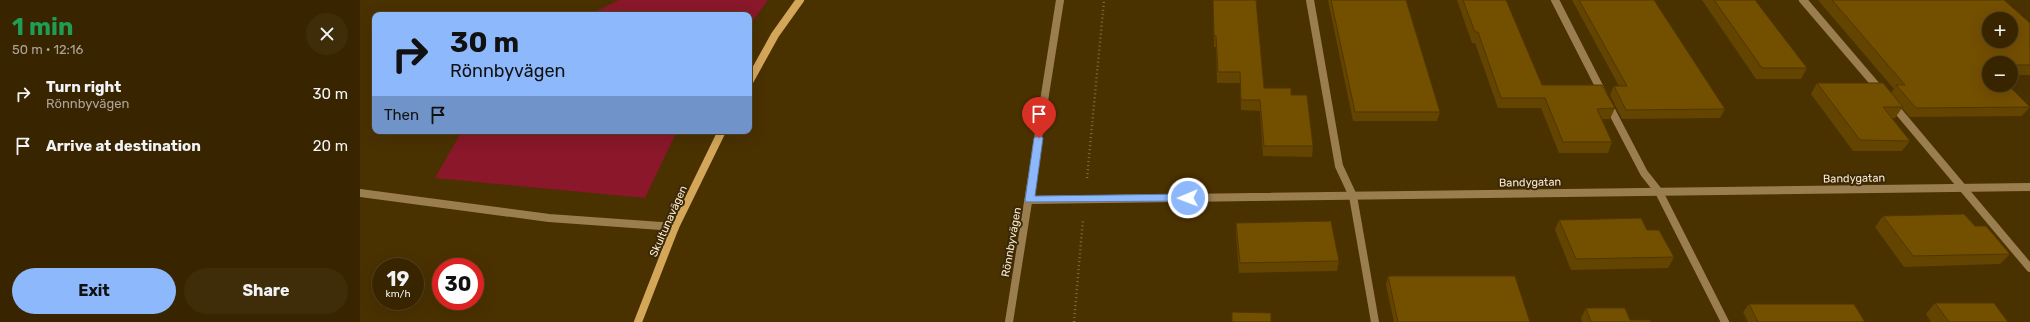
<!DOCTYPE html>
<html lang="en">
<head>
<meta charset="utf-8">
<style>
	body { margin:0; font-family:Rubik,sans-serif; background:#3f2d0a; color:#f1f3f6; height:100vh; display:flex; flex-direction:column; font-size:15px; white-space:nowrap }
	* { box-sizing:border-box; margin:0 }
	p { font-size:13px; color:#aba599 }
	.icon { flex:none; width:22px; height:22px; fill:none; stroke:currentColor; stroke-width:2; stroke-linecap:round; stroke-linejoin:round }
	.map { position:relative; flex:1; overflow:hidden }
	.drawer { display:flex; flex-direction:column; background:#382500; width:360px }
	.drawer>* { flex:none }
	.banner { position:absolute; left:12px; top:12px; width:380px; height:122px; border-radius:8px; box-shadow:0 4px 16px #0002,0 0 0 1px #524222; background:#8db9fc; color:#111; overflow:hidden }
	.buttons { position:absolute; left:1622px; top:12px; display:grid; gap:8px }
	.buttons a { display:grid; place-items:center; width:36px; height:36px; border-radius:50%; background:#382500; box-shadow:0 4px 16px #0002,0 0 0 1px #524222; font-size:20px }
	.speed { position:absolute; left:12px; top:258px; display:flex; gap:8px; font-size:20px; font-weight:700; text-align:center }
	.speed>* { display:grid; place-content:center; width:52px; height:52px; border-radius:50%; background:#382500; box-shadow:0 4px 16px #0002,0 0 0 1px #524222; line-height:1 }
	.speed small { font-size:10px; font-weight:400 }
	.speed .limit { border:6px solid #d22; background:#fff; color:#111 }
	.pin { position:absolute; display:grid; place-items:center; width:34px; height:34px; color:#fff; margin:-41px -17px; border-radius:50% 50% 50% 0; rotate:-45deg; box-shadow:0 0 4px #0007 }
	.pin .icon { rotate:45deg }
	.me { position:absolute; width:44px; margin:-22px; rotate:269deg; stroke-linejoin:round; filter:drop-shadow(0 0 3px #0008) }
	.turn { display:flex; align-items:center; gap:14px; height:84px; padding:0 12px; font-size:18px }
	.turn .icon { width:52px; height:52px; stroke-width:2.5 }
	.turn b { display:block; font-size:28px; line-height:34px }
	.then { display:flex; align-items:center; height:38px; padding:0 12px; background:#0003; gap:8px; font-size:15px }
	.round { display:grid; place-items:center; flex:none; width:42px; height:42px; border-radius:21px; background:#3f2d0a }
	.head { display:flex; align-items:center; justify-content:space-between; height:68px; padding:0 12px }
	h1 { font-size:24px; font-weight:700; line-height:30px; color:#1e9e55 }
	.primary-button { display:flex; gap:8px; margin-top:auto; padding:8px 12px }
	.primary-button a { flex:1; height:46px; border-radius:24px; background:#8db9fc; color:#111; font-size:16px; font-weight:700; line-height:46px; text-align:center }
	.primary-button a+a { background:#3f2d0a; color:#f1f3f6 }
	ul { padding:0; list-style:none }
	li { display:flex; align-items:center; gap:12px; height:52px; padding:0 12px }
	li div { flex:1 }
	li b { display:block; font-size:15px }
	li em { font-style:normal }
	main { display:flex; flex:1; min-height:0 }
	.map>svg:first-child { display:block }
	.green { fill:#8a172a }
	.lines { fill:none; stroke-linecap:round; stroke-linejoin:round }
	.path { stroke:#836c41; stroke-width:2.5; stroke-dasharray:1 3; stroke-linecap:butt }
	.service { stroke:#9b7e50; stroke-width:8 }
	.minor { stroke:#9b7e50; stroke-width:8 }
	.secondary { stroke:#d3a65a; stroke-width:8 }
	.wall { fill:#634400 }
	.building { fill:#734f00; stroke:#503700; fill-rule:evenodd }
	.route { fill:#8db9fc; stroke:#5c78a4 }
	.labels { text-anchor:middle; stroke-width:4; stroke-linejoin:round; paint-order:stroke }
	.street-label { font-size:11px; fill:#fdeacd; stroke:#3a2909 }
</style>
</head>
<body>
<main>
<section class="drawer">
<div class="head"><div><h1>1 min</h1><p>50 m · 12:16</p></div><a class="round"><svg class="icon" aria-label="close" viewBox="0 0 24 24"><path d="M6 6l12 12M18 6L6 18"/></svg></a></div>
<ul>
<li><svg class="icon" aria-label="right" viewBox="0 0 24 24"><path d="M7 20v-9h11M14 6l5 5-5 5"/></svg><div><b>Turn right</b><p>Rönnbyvägen</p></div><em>30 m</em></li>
<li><svg class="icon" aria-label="arrive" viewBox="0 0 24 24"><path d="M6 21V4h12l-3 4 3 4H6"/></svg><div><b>Arrive at destination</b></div><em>20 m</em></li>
</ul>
<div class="primary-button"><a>Exit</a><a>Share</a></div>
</section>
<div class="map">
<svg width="1670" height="322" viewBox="0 0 1670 322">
	<rect width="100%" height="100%" fill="#4a3100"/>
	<!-- green -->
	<g class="green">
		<polygon points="259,0 408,0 389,26 389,15 228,15"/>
		<polygon points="102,131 317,131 285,198 75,178"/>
	</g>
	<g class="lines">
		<!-- path -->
		<g class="path">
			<polyline points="727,178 744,0"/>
			<polyline points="714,322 723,219"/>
		</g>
		<!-- service -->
		<g class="service">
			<polyline points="950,0 979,166 993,196 1015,322"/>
			<polyline points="1195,0 1243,94"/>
			<polyline points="1443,0 1520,90"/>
			<polyline points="1248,104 1284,173 1299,192 1365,322"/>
			<polyline points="1533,105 1670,268"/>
			<polyline points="0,193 189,218 315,227"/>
		</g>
		<!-- minor -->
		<g class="minor">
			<polyline points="669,200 1670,187"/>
			<polyline points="649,322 700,0"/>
		</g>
		<!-- secondary -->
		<g class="secondary">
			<polyline points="389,82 415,35 440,0"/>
			<polyline points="278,322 315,227 362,131"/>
		</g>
	</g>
	<!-- wall -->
	<g class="wall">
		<polygon points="853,0 896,0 904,88 931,95 953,146 952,157 903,156 900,111 881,110 880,83 857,83 856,47 854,47"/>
		<polygon points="968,0 1046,0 1080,112 1077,121 993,121"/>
		<polygon points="1097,0 1146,0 1182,85 1255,108 1250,119 1242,119 1252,142 1248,153 1199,153 1181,108 1138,108 1115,43 1112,43"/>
		<polygon points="1212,0 1294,0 1365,109 1360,118 1262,119 1250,95 1254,86 1259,86"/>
		<polygon points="1342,0 1395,0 1447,68 1441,79 1396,79"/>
		<polygon points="1458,0 1644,0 1670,23 1670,75 1651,75 1651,63 1629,63 1629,85 1670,107 1662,116 1550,117 1542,108 1535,118 1531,118 1550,141 1542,151 1493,151 1451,94 1457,83 1531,93 1534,89"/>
		<polygon points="1523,216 1615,226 1650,254 1640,264 1544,267 1515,227"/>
		<polygon points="1199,220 1287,230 1314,257 1308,268 1211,270 1195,230"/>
		<polygon points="876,223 979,261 977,271 879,273 876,234"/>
		<polygon points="1028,276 1170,322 1034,322 1026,285"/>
		<polygon points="1575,303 1648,322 1571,322 1566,314"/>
		<polygon points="1389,304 1505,322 1388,322 1383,312"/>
		<polygon points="1226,308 1270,320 1291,322 1222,322 1221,318"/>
	</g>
	<!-- building -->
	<g class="building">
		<polygon points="853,0 896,0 904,88 931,88 931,95 947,95 953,146 904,146 900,100 881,100 880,72 858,72 856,36 854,36"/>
		<polygon points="971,0 1046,0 1080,112 995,112"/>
		<polygon points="1103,0 1146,0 1182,85 1242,85 1255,108 1237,109 1252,142 1203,142 1185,98 1141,98 1118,32 1115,32"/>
		<polygon points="1219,0 1294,0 1365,109 1266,110 1254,86 1267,86"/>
		<polygon points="1354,0 1395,0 1447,68 1402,68"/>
		<path d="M1472,0H1644L1670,23V65H1651V63H1629V65H1628L1629,66V85H1648L1670,107L1556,108L1536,85H1545ZM1629,19H1651V41H1629Z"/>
		<polygon points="1457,83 1523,83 1543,107 1523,107 1550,141 1500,140"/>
		<polygon points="1604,214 1615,226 1626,226 1650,254 1553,256 1523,216"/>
		<polygon points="1281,218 1287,230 1299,230 1314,257 1216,259 1199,220"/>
		<polygon points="971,221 979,261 880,263 876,223"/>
		<polygon points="1028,276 1155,276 1170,322 1038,322"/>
		<polygon points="1575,303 1634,303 1648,322 1589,322"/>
		<polygon points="1389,304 1494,304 1505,322 1398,322"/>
		<polygon points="1226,308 1265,308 1270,320 1290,320 1291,322 1231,322"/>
		<polygon points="872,312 911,313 911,322 872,322"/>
	</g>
	<!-- route -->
	<polygon class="route" points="679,135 683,138 675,196 828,194 833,198 828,201 666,202 665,200 674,138"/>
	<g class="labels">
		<!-- street labels -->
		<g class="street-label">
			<text transform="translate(1494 178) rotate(-1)" y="4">Bandygatan</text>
			<text transform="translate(1170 182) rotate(-1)" y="4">Bandygatan</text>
			<text transform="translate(308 221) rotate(-66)" y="4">Skultunavägen</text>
			<text transform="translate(651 242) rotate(-80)" y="4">Rönnbyvägen</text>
		</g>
	</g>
</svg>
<div class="buttons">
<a>+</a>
<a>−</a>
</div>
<div class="speed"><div>19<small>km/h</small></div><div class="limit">30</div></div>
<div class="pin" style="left:679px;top:138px;background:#d93025"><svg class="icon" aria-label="arrive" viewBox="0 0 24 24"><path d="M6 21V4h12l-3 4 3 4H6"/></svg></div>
<svg class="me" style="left:828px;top:198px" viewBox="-20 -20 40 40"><circle r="17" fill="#8db9fc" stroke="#fff" stroke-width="3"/><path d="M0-11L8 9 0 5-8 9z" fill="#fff"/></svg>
<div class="banner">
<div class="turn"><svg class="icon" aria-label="right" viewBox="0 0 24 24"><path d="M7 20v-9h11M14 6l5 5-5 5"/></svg><div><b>30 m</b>Rönnbyvägen</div></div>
<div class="then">Then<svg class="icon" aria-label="arrive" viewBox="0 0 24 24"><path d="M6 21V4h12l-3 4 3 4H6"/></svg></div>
</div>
</div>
</main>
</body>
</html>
